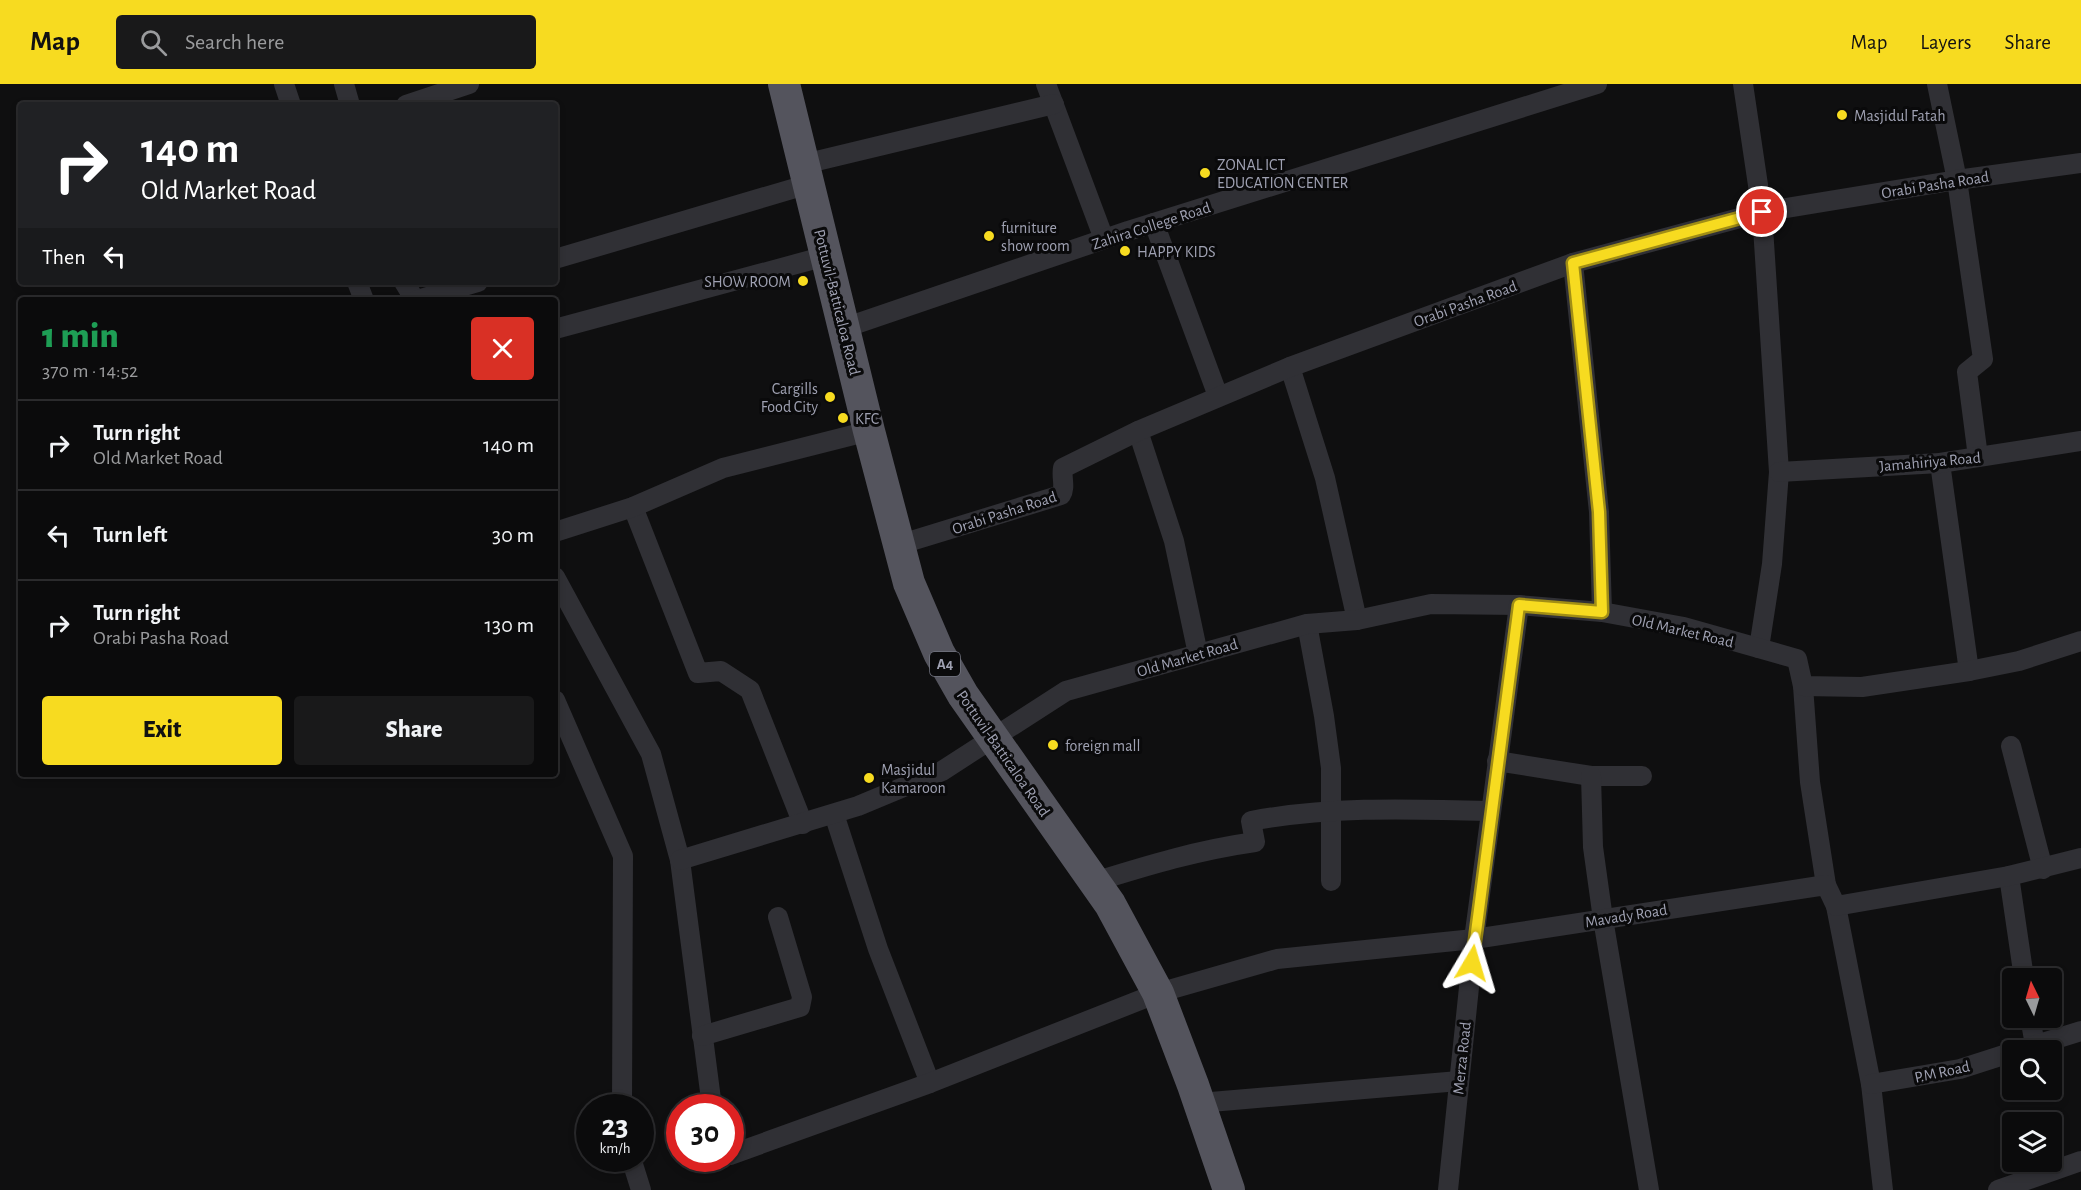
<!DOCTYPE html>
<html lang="en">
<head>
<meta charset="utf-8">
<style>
	body { margin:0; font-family:"Alegreya Sans",sans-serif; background:#19191a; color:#f1f3f6; height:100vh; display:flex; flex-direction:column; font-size:22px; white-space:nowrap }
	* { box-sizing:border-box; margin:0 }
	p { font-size:20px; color:#9a9b9d }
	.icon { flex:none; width:33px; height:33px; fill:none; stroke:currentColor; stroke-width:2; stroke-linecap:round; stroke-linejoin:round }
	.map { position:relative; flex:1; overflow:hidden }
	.drawer { position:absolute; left:18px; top:213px; width:540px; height:480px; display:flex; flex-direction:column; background:#0b0b0c; border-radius:6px; box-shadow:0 3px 9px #0003,0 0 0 2px #2b2b2d }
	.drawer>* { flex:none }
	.top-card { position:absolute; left:18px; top:18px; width:540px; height:183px; border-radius:6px; box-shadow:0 3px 9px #0003,0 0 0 2px #2b2b2d; background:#202124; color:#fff; overflow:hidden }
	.needle { width:39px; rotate:355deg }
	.buttons { position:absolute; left:2002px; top:884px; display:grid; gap:12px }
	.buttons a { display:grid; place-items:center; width:60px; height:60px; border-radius:6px; background:#0b0b0c; box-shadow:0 3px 9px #0003,0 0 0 2px #2b2b2d; font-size:30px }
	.speed { position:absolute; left:576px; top:1010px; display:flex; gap:12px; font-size:30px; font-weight:700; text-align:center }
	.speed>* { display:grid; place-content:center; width:78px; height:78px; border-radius:50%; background:#0b0b0c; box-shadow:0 3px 9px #0003,0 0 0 2px #2b2b2d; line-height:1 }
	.speed small { font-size:15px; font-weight:400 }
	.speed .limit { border:9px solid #d22; background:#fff; color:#111 }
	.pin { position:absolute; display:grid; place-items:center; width:51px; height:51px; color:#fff; margin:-26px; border:3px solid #fff; border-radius:50%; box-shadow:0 2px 6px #0007 }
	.me { position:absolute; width:66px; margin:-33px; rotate:7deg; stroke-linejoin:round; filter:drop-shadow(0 0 4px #0008) }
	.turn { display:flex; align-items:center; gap:21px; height:126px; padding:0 24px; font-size:27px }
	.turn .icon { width:78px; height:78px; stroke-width:2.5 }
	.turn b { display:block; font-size:42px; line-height:51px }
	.then { display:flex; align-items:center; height:57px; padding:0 24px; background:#0003; gap:12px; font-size:22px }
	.round { display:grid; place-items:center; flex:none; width:63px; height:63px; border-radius:6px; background:#19191a }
	.headline { display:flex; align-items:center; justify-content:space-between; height:102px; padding:0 24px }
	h1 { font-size:36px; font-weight:800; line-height:45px; color:#1e9e55 }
	.cta { display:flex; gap:12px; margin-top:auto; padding:12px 24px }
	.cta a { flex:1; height:69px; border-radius:6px; background:#f7db20; color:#111; font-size:24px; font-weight:800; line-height:69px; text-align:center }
	.cta a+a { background:#19191a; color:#f1f3f6 }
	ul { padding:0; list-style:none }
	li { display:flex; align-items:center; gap:18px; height:90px; padding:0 24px; border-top:2px solid #2b2b2d }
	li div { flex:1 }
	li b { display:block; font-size:22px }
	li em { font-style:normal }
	header { display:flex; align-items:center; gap:36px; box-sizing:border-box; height:84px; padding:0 30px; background:#f7db20; color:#111 }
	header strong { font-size:28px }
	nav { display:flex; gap:33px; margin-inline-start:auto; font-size:21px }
	.search { width:420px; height:54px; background:#19191a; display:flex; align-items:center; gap:15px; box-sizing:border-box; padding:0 21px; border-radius:6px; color:#9a9b9d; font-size:22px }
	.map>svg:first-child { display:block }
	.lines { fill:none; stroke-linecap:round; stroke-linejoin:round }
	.minor { stroke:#303035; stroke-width:20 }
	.trunk { stroke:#54545d; stroke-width:32 }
	.route-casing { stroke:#a18e15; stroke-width:15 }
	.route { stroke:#f7db20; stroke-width:10 }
	.poi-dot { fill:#f7db20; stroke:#0a0a0b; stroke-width:2 }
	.labels { text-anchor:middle; stroke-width:6; stroke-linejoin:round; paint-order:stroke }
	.shield { fill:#0a0a0b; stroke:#727480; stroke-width:1.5 }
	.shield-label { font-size:15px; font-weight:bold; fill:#9fa1b2 }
	.poi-label { font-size:16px; fill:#9fa1b2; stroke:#0a0a0b; text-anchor:start }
	.street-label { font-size:16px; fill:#9fa1b2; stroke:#0a0a0b }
</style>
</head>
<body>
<header>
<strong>Map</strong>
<div class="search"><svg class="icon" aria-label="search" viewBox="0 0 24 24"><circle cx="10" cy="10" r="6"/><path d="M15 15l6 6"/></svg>Search here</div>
<nav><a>Map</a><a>Layers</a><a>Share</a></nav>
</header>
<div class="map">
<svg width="2081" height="1106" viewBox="0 0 2081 1106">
	<rect width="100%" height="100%" fill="#0f0f10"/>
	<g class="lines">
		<!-- minor -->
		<g class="minor">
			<polyline points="284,0 291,21"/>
			<polyline points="344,0 350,21"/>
			<polyline points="1046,0 1104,155"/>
			<polyline points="1743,0 1762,128 1779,388 1772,480 1759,564"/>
			<polyline points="1937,0 1957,96 1983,275 1967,288 1978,373"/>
			<polyline points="406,21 469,0"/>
			<polyline points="804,80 1054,20"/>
			<polyline points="1154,139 1218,312"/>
			<polyline points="555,175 809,100"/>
			<polyline points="1573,179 1599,428 1602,528"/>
			<polyline points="357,198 364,216"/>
			<polyline points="404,198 415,216"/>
			<polyline points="417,216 478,198"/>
			<polyline points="844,244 1128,147 1597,0"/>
			<polyline points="555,245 826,172"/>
			<polyline points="1290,283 1325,394 1357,536"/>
			<polyline points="1138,347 1174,457 1198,570"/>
			<polyline points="1940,379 1969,587"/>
			<polyline points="1779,388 1940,379 2081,357"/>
			<polyline points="633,423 698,589 721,587 750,606 803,740"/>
			<polyline points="555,448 633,423 723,384 869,347"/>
			<path d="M898,461L1061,411C1066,403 1061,393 1063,384L1138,347L1290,283L1573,179L1762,128L1957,96L2081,79"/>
			<polyline points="555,493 651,670 680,776 712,1023"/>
			<polyline points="1307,540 1324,632 1331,684 1331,797"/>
			<polyline points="1803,602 1810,698 1826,801"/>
			<polyline points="555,616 623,772 622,1023"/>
			<polyline points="2011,662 2043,785"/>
			<polyline points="1497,677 1591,692 1642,692"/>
			<polyline points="1591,692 1593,763 1603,835 1649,1106"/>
			<polyline points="834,730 878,865 930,999"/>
			<polyline points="680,776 858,722 942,687 1066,607 1307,540 1357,536 1431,520 1519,521 1602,528 1684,543 1797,575 1803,602 1862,603 1969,587 2019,577 2081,557"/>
			<polyline points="2009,792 2024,894"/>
			<path d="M1094,798C1149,781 1198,766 1255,758L1251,737C1330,722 1410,725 1491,727"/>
			<polyline points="1836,822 1871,1000 1883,1106"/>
			<polyline points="2030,933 2035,961"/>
			<polyline points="702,952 800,923 802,913 778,833"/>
			<polyline points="2020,966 2081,947"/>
			<polyline points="1871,1000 1960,985 2013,968"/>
			<polyline points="1199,1019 1459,997"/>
			<polyline points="730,1071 930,999 1158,909 1277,875 1474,855 1826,801 1836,822 2009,792 2081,774"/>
			<polyline points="631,1074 641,1106"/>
			<polyline points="1448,1106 1474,855 1519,521"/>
			<polyline points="1998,1106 2081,1077"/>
		</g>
		<!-- trunk -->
		<polyline class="trunk" points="784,0 869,347 909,499 939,569 963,611 1110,820 1158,909 1193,1001 1229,1106"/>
	</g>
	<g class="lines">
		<defs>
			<polyline id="route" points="1472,879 1519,521 1602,528 1599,428 1573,179 1762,128"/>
		</defs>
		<!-- route casing -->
		<use href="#route" class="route-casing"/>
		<!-- route -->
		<use href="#route" class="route"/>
	</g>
	<!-- markers -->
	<g class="poi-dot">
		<circle cx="1842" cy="31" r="6"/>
		<circle cx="1205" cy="89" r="6"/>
		<circle cx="989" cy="152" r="6"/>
		<circle cx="1125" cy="167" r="6"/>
		<circle cx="803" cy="197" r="6"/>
		<circle cx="830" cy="313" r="6"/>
		<circle cx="843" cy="334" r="6"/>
		<circle cx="1053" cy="661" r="6"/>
		<circle cx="869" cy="694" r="6"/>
	</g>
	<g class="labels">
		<!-- shield labels -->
		<rect class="shield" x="930" y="568" width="30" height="24" rx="4.5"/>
		<g class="shield-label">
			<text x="945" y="585">A4</text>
		</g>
		<!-- poi labels -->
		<g class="poi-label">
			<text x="1854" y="37">Masjidul Fatah</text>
			<text x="1217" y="86">ZONAL ICT<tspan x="1217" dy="18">EDUCATION CENTER</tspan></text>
			<text x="1001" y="149">furniture<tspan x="1001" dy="18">show room</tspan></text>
			<text x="1137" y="173">HAPPY KIDS</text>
			<text x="791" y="203" text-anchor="end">SHOW ROOM</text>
			<text x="818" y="310" text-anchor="end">Cargills<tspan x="818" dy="18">Food City</tspan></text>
			<text x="855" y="340">KFC</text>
			<text x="1065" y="667">foreign mall</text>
			<text x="881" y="691">Masjidul<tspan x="881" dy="18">Kamaroon</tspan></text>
		</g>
		<!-- street labels -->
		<g class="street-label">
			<text transform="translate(1935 100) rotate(-9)" y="6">Orabi Pasha Road</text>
			<text transform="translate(1151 141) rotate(-18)" y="6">Zahira College Road</text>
			<text transform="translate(838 218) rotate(76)" y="6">Pottuvil-Batticaloa Road</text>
			<text transform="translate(1465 219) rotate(-20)" y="6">Orabi Pasha Road</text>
			<text transform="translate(1930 377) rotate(-5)" y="6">Jamahiriya Road</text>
			<text transform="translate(1004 428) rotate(-18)" y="6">Orabi Pasha Road</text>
			<text transform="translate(1683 546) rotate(13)" y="6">Old Market Road</text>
			<text transform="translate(1187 573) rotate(-16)" y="6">Old Market Road</text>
			<text transform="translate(1004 669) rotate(55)" y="6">Pottuvil-Batticaloa Road</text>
			<text transform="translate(1626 831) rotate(-9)" y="6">Mavady Road</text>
			<text transform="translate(1461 974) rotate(-84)" y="6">Merza Road</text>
			<text transform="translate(1942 987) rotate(-12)" y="6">P.M Road</text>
		</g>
	</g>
</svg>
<div class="buttons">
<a><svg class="needle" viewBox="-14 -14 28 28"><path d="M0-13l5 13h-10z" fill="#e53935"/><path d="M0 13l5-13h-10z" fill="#9a9b9d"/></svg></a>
<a><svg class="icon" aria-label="search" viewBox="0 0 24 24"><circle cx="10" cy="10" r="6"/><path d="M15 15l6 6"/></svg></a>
<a><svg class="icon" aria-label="layers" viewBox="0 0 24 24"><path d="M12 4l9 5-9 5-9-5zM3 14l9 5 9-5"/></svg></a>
</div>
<div class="speed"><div>23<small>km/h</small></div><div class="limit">30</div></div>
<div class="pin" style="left:1762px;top:128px;background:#d93025"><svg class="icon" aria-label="arrive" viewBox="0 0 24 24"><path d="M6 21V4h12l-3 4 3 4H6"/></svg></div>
<svg class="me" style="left:1472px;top:879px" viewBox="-20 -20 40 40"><path d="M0-17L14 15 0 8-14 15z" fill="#f7db20" stroke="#fff" stroke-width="4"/></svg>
<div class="top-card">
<div class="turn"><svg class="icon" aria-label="right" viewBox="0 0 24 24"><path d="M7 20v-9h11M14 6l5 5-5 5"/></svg><div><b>140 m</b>Old Market Road</div></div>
<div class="then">Then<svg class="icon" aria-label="left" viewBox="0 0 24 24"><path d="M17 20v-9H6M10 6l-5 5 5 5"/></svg></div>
</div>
<section class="drawer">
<div class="headline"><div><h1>1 min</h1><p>370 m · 14:52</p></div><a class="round" style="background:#d93025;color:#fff"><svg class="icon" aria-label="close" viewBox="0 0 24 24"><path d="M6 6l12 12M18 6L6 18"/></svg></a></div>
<ul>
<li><svg class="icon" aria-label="right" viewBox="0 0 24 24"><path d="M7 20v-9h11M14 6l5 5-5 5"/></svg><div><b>Turn right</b><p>Old Market Road</p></div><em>140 m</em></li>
<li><svg class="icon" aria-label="left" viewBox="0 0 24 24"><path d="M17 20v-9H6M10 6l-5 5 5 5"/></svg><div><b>Turn left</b></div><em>30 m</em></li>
<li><svg class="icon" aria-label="right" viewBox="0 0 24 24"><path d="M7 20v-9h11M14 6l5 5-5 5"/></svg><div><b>Turn right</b><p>Orabi Pasha Road</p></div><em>130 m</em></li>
</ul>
<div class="cta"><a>Exit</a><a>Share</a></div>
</section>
</div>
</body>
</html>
